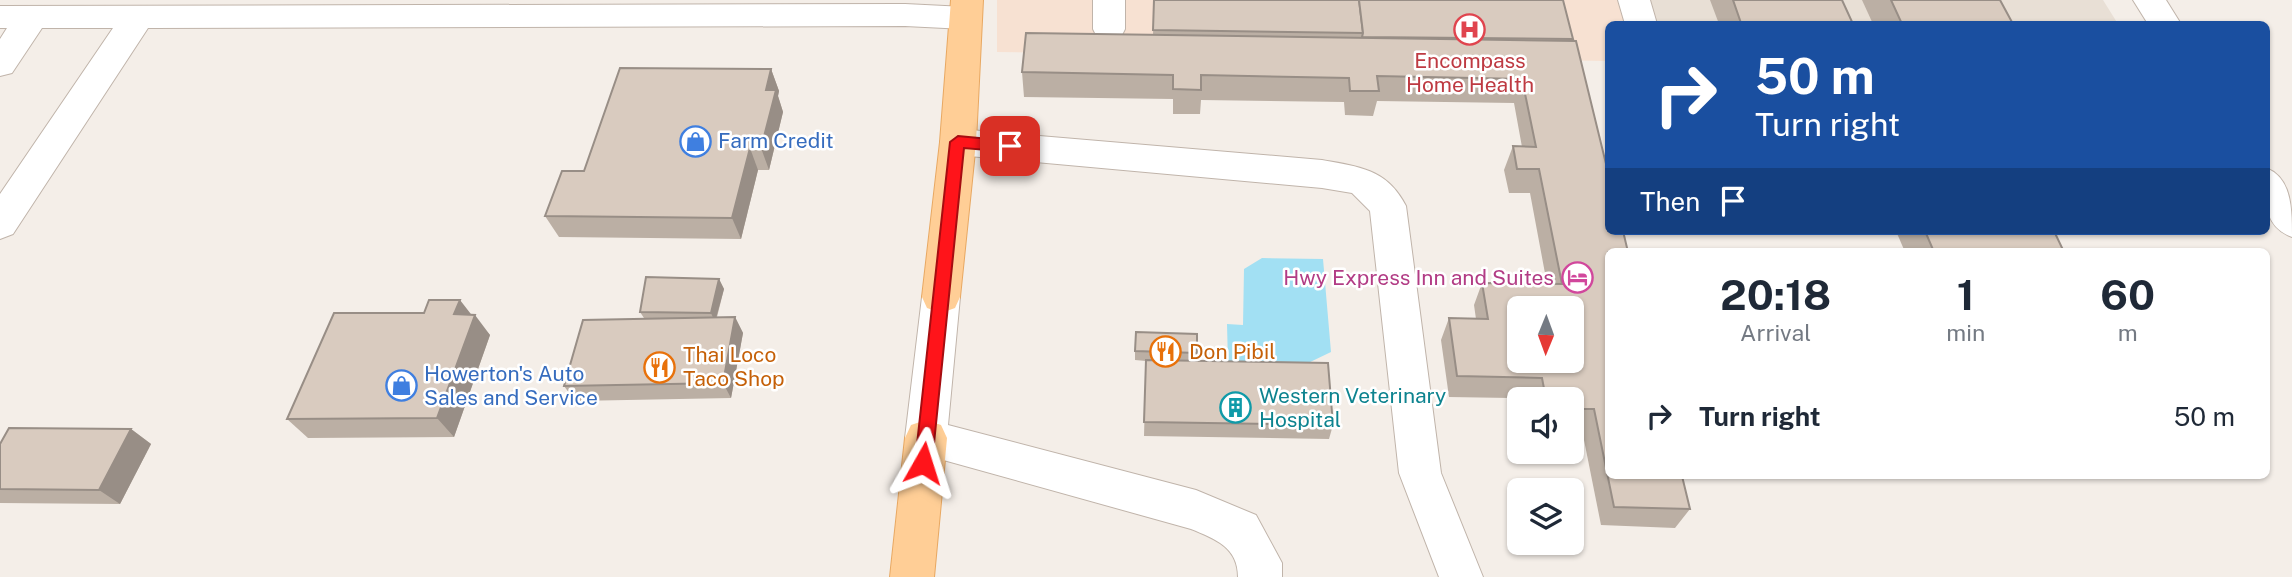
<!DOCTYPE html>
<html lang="en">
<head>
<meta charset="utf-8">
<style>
	body { margin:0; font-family:"Public Sans",sans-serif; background:#f6f6f7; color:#1f2937; height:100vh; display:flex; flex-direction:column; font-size:26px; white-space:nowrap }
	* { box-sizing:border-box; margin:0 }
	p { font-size:23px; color:#747a83 }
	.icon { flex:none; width:38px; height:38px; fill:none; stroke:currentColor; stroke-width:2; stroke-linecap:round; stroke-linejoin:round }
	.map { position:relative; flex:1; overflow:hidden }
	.drawer { position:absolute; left:1605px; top:248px; width:665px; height:231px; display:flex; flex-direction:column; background:#fff; border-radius:10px; box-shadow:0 2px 5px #0004 }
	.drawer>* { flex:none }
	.top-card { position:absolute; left:1605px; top:21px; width:665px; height:214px; border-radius:10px; box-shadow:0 2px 5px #0004; background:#1a4fa0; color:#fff; overflow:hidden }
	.needle { width:46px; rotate:181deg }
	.controls { position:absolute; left:1507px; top:296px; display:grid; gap:14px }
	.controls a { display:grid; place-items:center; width:77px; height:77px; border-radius:10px; background:#fff; box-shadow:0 2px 5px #0004; font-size:35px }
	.pin { position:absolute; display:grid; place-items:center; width:60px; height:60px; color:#fff; margin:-30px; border-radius:14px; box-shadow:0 4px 10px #0006 }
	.me { position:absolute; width:77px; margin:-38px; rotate:6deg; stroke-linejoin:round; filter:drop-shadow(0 0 5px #0008) }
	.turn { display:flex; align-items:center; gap:24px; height:147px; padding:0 35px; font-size:32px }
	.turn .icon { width:91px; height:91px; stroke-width:2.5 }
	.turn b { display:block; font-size:49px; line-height:60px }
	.then { display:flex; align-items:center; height:66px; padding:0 35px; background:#0003; gap:14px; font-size:26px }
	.eta { display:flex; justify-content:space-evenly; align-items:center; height:119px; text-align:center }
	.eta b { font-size:42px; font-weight:700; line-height:49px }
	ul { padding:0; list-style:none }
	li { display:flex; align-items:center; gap:21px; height:98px; padding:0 35px }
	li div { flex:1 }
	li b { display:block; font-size:26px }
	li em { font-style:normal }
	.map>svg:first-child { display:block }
	.residential { fill:#e8dfd5 }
	.commercial { fill:#f7e1d2 }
	.water { fill:#a2e0f3 }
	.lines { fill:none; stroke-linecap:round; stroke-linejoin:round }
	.minor-casing { stroke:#c0b4aa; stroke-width:2 }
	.major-casing { stroke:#e8a862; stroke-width:2 }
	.minor { fill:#fff; fill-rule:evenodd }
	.major { fill:#ffce96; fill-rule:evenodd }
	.wall { fill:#bbafa4 }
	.shaded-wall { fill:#988e86 }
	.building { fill:#d9cbbf; stroke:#988e86; stroke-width:2; fill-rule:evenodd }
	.route { fill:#ff141a; stroke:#a60d11; stroke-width:2 }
	.labels { text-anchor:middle; stroke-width:5; stroke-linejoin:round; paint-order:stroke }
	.health-label { font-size:21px; fill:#be3a42; stroke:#fff }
	.shop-label { font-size:21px; fill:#366cbe; stroke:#fff; text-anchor:start }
	.hotel-label { font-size:21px; fill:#b23c85; stroke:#fff; text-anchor:end }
	.food-label { font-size:21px; fill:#c56008; stroke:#fff; text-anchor:start }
	.culture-label { font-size:21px; fill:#0d838f; stroke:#fff; text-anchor:start }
</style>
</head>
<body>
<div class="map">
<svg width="2292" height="577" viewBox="0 0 2292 577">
	<rect width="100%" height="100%" fill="#f4eee8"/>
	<!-- residential -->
	<polygon class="residential" points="1641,0 2103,0 2118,24 1648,24"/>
	<!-- commercial -->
	<polygon class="commercial" points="997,0 1622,0 1629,24 1608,24 1608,61 997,52"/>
	<!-- water -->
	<polygon class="water" points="1262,258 1323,259 1331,352 1306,364 1228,363 1227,324 1243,325 1244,269"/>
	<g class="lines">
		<defs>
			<g id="minor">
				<polygon points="1093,0 1125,0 1125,29 1121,37 1109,41 1097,37 1093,29"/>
				<polygon points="1618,0 1650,0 1657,24 1625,24"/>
				<polygon points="2133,0 2166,0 2181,24 2148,24"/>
				<polygon points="905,4 965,7 977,10 981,18 977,26 965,29 905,26 148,28 13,234 0,239 0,194 113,28 42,28 12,73 0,76 0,39 7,28 0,28 0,6"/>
				<path d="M958,129L1322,160C1360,167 1387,169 1406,206L1441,473L1483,577H1439L1399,473L1370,211L1352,193L1322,188L958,155L945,151L940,142L945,133Z"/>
				<path d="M2266,168C2292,178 2292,209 2292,237C2261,226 2266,196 2266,168Z"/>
				<path d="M941,281L955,286L960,297L948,425L1196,490L1256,515L1282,563V577H1238C1238,547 1215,539 1191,529L911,451L905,438L922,297L927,286Z"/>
			</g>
			<g id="major">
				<polygon points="951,0 983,0 976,142 960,297 955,308 941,313 927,308 922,297 940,142"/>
				<polygon points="926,420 941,425 947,438 934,577 890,577 905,438 911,425"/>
			</g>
		</defs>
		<!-- minor casing -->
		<use href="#minor" class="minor-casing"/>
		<!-- major casing -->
		<use href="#major" class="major-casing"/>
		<!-- minor -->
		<use href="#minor" class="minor"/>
		<!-- major -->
		<use href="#major" class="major"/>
	</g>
	<!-- wall -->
	<g class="wall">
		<polygon points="1154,0 1573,39 1573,41 1690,509 1675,528 1601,525 1582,430 1572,430 1572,399 1449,397 1441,340 1449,318 1476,319 1474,305 1482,283 1547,284 1530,193 1509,193 1504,170 1513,146 1522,147 1514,103 1377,101 1373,116 1345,115 1344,102 1201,100 1200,114 1173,114 1173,99 1024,97 1022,72 1153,35"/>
		<polygon points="1710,0 1842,0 1853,24 1719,24"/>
		<polygon points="1862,0 2000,0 2013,24 1873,24"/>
		<polygon points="771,69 779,91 778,96 783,112 769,170 758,170 741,239 559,237 545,216 584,171"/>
		<polygon points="1896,231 2054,231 2064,252 1905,252"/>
		<polygon points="719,279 724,289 717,317 735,317 743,333 731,398 575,401 564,386 644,318 640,312"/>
		<polygon points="471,315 490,335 454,437 308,438 287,419"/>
		<polygon points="1135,351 1197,353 1197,361 1333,425 1329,439 1144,436 1146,361 1135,360"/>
		<polygon points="131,429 151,444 120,504 0,503 0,444"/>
	</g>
	<!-- shaded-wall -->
	<g class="shaded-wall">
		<polygon points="771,69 779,91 778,96 783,112 769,170 761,148 766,90"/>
		<polygon points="750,148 758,170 741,239 732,218"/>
		<polygon points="719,279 724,289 715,322 711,313"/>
		<polygon points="460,300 474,318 475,315 490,335 454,437 437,418 454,314"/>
		<polygon points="735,317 743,333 731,398 723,383"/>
		<polygon points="131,429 151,444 120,504 99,490"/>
	</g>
	<!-- building -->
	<g class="building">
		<polygon points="1154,0 1359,0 1363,33 1153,30"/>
		<polygon points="1359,0 1563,0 1573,39 1362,37 1363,33"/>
		<polygon points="1733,0 1842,0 1853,24 1741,23"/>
		<polygon points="1891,0 2000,0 2013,24 1902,24"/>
		<path d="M1026,33L1576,41L1608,172V231H1623L1628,252H1608V476H1682L1690,509L1614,507L1594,409H1572V399H1546L1542,378L1457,376L1449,318L1488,319L1482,283L1562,284L1539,169H1517L1513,146L1536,147L1522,79L1377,76L1379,91H1350L1349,78L1201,75V90L1173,89V75L1022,72ZM1519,308H1572V360H1519Z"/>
		<polygon points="620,68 771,69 766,90 776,90 761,148 750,148 732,218 545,216 562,171 584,171"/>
		<polygon points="1925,231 2054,231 2064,252 1934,252"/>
		<polygon points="646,277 719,279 711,313 640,312"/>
		<polygon points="429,300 460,300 454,314 475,315 437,418 287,419 334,313 424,313"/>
		<polygon points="735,317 723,383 564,386 583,320"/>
		<polygon points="1136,332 1197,334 1197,353 1135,351"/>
		<polygon points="1146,360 1328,363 1333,425 1144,422"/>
		<polygon points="9,428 131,429 99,490 0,489 0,444"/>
	</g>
	<!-- route -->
	<polygon class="route" points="958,136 1010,141 1017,146 1010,152 964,148 932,463 930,469 923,471 917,469 915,463 950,142"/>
	<!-- icons -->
	<defs>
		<symbol id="hospital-ring" viewBox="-11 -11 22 22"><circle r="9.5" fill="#fff" stroke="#e0444e" stroke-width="1.5"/><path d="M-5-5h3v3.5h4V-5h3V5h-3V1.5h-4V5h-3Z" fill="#e0444e"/></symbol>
		<symbol id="shop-ring" viewBox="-11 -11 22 22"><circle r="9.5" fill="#fff" stroke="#3f7fe0" stroke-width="1.5"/><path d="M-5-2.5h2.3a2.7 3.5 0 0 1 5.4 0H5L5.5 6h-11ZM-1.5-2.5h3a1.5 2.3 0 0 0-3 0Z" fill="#3f7fe0"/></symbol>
		<symbol id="hotel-ring" viewBox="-11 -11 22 22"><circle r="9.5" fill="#fff" stroke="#d1479c" stroke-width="1.5"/><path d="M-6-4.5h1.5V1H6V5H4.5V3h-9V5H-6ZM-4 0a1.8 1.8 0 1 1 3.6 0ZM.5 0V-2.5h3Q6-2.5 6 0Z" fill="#d1479c"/></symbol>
		<symbol id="restaurant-ring" viewBox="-11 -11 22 22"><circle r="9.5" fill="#fff" stroke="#e8710a" stroke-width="1.5"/><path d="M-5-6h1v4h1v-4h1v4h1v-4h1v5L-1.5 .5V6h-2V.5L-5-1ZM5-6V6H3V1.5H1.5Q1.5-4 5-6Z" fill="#e8710a"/></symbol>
		<symbol id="building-ring" viewBox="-11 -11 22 22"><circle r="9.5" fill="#fff" stroke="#0f9aa8" stroke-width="1.5"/><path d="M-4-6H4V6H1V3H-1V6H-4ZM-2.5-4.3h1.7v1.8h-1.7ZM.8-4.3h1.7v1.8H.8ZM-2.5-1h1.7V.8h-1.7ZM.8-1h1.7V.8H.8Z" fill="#0f9aa8"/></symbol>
	</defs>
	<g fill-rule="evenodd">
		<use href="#hospital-ring" x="1452" y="12" width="35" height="35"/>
		<use href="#shop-ring" x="678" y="124" width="35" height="35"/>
		<use href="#hotel-ring" x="1560" y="260" width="35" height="35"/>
		<use href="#restaurant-ring" x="1148" y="334" width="35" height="35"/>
		<use href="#restaurant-ring" x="642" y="350" width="35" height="35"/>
		<use href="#shop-ring" x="384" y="368" width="35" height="35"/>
		<use href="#building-ring" x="1218" y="390" width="35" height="35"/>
	</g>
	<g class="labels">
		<!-- health labels -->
		<g class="health-label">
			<text x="1470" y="68">Encompass<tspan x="1470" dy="24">Home Health</tspan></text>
		</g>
		<!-- shop labels -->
		<g class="shop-label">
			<text x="718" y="148">Farm Credit</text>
			<text x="424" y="381">Howerton's Auto<tspan x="424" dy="24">Sales and Service</tspan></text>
		</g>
		<!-- hotel labels -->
		<g class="hotel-label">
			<text x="1554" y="285">Hwy Express Inn and Suites</text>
		</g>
		<!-- food labels -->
		<g class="food-label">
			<text x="1189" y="359">Don Pibil</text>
			<text x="683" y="362">Thai Loco<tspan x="683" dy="24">Taco Shop</tspan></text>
		</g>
		<!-- culture labels -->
		<g class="culture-label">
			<text x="1259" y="403">Western Veterinary<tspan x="1259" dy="24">Hospital</tspan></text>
		</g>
	</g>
</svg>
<div class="controls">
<a><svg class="needle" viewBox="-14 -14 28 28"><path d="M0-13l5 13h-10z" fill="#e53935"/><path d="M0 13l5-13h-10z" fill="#747a83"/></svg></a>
<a><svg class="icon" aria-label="sound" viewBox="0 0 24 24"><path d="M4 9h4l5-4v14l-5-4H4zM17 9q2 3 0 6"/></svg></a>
<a><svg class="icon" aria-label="layers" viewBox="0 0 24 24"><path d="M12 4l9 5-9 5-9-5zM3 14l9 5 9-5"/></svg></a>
</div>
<div class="pin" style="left:1010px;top:146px;background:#d93025"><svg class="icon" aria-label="arrive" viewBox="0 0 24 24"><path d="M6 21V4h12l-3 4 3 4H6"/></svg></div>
<svg class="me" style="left:923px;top:463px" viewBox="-20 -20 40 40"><path d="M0-17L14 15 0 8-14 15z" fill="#ff141a" stroke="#fff" stroke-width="4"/></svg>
<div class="top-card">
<div class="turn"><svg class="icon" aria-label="right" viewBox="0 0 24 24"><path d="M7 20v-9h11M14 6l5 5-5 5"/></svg><div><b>50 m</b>Turn right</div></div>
<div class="then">Then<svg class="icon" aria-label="arrive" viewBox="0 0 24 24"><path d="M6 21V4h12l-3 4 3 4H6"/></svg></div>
</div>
<section class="drawer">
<div class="eta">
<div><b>20:18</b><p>Arrival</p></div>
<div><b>1</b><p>min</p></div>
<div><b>60</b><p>m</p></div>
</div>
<ul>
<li><svg class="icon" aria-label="right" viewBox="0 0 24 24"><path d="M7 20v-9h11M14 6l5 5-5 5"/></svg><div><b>Turn right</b></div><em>50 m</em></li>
</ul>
</section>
</div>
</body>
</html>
